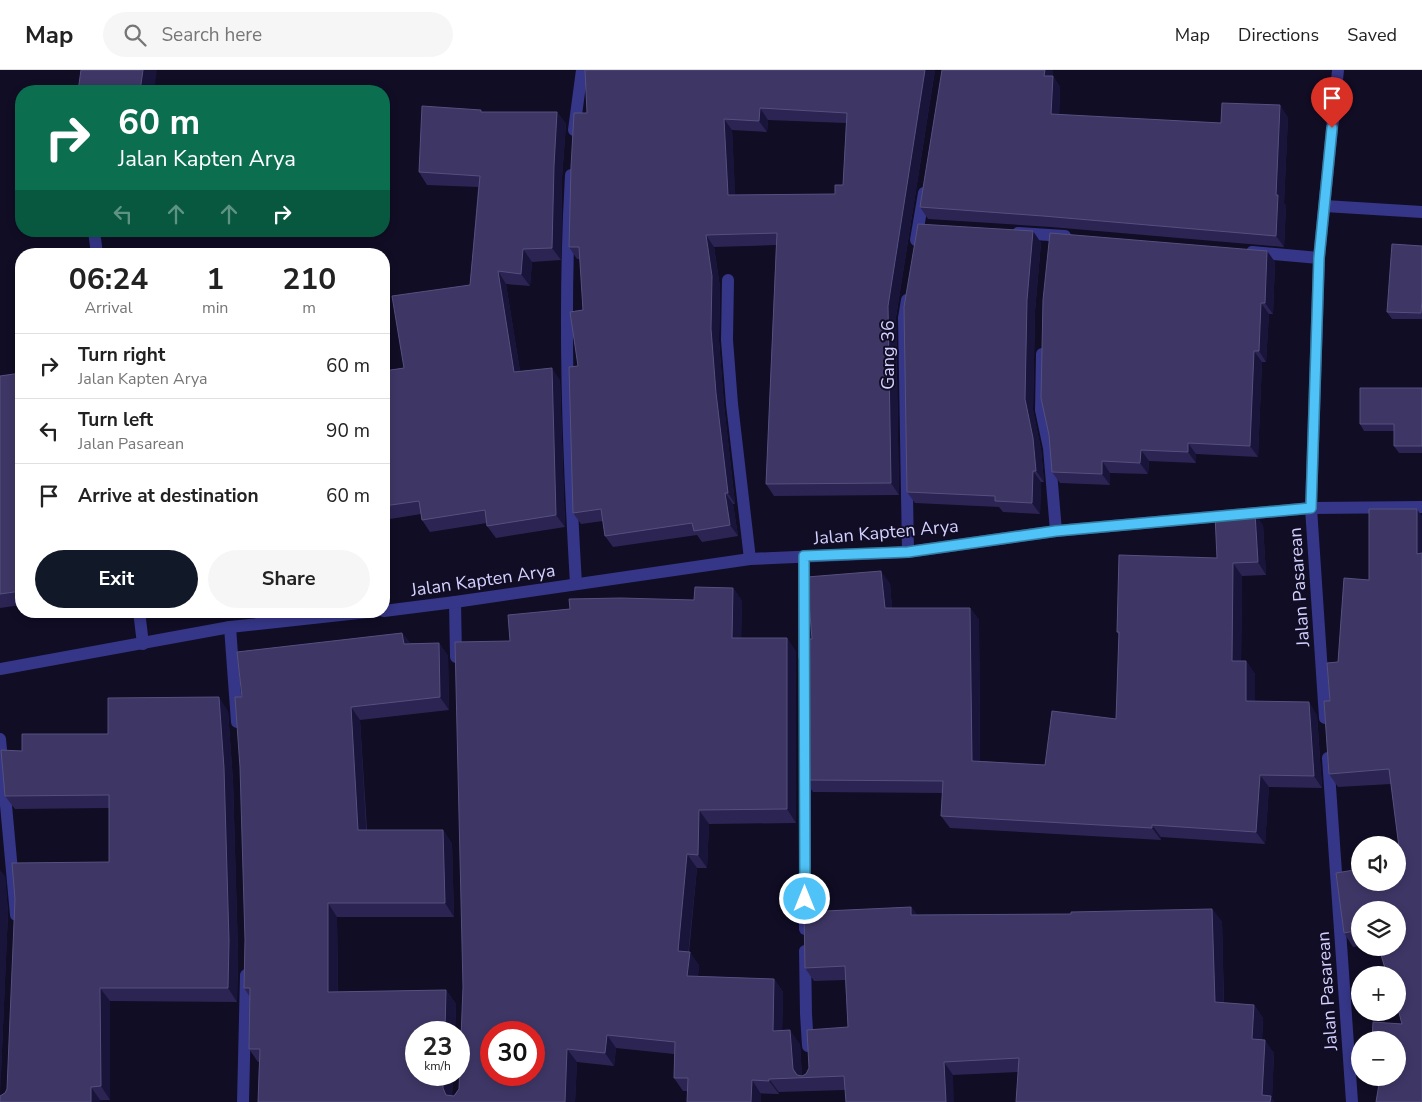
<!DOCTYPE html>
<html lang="en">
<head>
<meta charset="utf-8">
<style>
	body { margin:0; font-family:"Nunito Sans",sans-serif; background:#f6f6f6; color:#222; height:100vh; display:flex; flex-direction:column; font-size:19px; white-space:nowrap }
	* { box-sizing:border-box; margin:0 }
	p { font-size:16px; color:#767676 }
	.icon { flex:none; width:28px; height:28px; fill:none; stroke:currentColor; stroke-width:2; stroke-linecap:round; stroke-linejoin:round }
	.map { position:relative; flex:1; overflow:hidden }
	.panel { position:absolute; left:15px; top:178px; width:375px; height:370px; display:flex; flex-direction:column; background:#fff; border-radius:20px; box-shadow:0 2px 8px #0003 }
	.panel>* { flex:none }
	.guide { position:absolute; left:15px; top:15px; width:375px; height:152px; border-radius:20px; box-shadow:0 2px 8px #0003; background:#0b6e4f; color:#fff; overflow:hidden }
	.buttons { position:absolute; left:1351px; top:766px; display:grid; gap:10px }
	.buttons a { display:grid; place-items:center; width:55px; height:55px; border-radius:50%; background:#fff; box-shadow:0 2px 8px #0003; font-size:25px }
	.speed { position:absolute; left:405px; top:951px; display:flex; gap:10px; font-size:25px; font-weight:700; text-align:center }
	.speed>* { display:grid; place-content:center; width:65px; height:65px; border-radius:50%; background:#fff; box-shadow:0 2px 8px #0003; line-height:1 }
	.speed small { font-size:12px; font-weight:400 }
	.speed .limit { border:8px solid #d22; background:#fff; color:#111 }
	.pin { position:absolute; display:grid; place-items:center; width:42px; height:42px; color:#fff; margin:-51px -21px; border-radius:50% 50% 50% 0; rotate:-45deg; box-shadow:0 0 5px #0007 }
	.pin .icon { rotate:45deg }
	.me { position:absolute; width:55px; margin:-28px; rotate:0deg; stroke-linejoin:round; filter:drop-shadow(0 0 4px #0008) }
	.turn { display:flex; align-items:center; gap:18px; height:105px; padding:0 20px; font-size:22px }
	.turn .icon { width:65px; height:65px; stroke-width:2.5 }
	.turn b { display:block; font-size:35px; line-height:42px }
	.lanes { display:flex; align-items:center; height:48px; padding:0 20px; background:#0003; justify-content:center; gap:25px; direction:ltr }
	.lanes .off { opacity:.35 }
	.eta { display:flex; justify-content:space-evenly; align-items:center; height:85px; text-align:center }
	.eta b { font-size:30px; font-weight:700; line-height:35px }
	.primary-button { display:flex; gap:10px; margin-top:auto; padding:10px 20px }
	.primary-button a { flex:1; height:58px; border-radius:30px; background:#111827; color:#fff; font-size:20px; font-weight:700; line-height:58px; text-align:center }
	.primary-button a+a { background:#f6f6f6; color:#222 }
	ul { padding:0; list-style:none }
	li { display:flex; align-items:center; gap:15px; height:65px; padding:0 20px; border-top:1px solid #e0e0e0 }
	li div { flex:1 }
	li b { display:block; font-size:19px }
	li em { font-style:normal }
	header { display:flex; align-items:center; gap:30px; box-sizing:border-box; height:70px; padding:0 25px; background:#fff; border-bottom:1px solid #e0e0e0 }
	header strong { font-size:24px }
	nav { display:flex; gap:28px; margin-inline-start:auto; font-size:18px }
	.search { width:350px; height:45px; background:#f6f6f6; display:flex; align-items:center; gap:12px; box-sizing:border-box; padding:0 18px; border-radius:28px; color:#767676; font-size:19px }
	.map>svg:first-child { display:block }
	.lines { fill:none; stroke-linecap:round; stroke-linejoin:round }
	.street { stroke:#353687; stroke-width:12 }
	.wall { fill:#2c2554; fill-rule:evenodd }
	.shaded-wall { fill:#191439 }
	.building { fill:#3e3766; stroke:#55507e; fill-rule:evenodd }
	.route-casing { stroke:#337fa1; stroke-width:12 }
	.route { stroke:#4fc3f7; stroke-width:9 }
	.labels { text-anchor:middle; stroke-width:4; stroke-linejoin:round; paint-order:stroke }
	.street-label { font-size:18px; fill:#d4d1ff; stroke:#100d25 }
</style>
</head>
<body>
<header>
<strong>Map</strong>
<div class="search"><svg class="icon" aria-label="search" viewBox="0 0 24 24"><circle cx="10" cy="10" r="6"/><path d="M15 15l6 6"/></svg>Search here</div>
<nav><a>Map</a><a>Directions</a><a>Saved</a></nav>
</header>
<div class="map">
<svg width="1422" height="1032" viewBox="0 0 1422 1032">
	<rect width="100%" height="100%" fill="#100d25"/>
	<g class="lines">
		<!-- street -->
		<g class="street">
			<polyline points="574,60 582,0"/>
			<path d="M571,105C563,241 568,378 576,514"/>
			<polyline points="1325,136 1422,142"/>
			<polyline points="94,161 97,184"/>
			<polyline points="1018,163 1065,166"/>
			<polyline points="916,170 924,123"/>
			<polyline points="1252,182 1319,188"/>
			<polyline points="728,210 727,270 732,334 750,489"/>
			<polyline points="907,230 904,248 908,482"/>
			<polyline points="1042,284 1041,340 1049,378 1056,461"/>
			<polyline points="804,486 804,586"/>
			<polyline points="455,532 456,587"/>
			<polyline points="139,541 143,574"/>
			<polyline points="384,541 455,532 750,489 908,482 1056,461 1311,438 1422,437"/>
			<polyline points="230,557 237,652"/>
			<polyline points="0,599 230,557 377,541"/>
			<polyline points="1325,648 1311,438 1319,188 1338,0"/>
			<polyline points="0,669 16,845"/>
			<polyline points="1328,688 1352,1032"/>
			<polyline points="805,694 805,859"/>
			<polyline points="805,881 806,944 808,976"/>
			<polyline points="243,1032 246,905"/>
		</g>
	</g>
	<!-- wall -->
	<g class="wall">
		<path d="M935,0L896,247L899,425L774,426L766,414L776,175L714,177L720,217L719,270L724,335L735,434H733L738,466L702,472L697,465L613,477L605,466L603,451L581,454L573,443L578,296L583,240L580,189H577L569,177L587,43ZM768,50L846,53L843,115L835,124L735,125L732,60L767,62Z"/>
		<polygon points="942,0 1053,0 1053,6 1060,17 1059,45 1221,53 1288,47 1284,133 1286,136 1284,177 1051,157 928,149 920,137"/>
		<polygon points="483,42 557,42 566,54 562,108 561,190 532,192 530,216 506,214 520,301 560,310 565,457 496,468 487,456 487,453 430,462 422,450 421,444 384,450 384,301 404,298 470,215 478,117 427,115 419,102"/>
		<polygon points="1033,161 1041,173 1035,241 1033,340 1041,379 1044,412 1041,412 1040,444 1003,442 999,437 915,433 907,422"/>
		<polygon points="1422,176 1422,249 1392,249 1387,242"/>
		<polygon points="1267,181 1275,192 1273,244 1269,244 1266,292 1262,292 1258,387 1196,384 1196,393 1149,391 1148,404 1110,403 1110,415 1060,413 1052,402"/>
		<polygon points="21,303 21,535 0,538 0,306"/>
		<polygon points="1422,318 1422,383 1399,383 1394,376 1394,361 1364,361 1360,354"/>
		<polygon points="1369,439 1417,439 1422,447 1422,1032 1376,1032 1380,1010 1378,1008 1398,1008 1398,970 1372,970 1373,952 1402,954 1398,939 1398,905 1387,905 1379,878 1398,878 1398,840 1360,840 1360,876 1353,877 1344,863 1336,803 1360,799 1360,812 1398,812 1398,794 1401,793 1391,714 1338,717 1329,704 1324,631 1330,631 1327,593 1338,592 1344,508 1369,510"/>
		<polygon points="1263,455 1266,505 1242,506 1241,591 1246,591 1255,604 1255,631 1317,645 1322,718 1269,717 1265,774 1161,767 1161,770 950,758 941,746 943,723 813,722 805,710 812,569 890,513 892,538 970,538 979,550 980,691 1045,695 1116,649 1119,565 1117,562"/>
		<polygon points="733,518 742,531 741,568 787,568 796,582 796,753 709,754 707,798 697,798 689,882 699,895 698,906 774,909 783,922 782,961 800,974 802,1006 806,1004 848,957 845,910 814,911 805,898 911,837 917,845 1071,844 1212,839 1222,852 1224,933 1254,935 1263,948 1262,970 1274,983 1272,1028 1018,1002 953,1005 845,1020 779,1022 779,1024 683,1021 674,1008 674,984 616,978 614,996 577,992 575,1032 258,1032 259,992 258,992 249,979 250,927 244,918 245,870 242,627 402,563 410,573 439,573 448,586 449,640 360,650 367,760 443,760 452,774 454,847 337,847 338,922 446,920 456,934 455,962 416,962 416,1005 453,1005 452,1026 454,1026 459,1019 510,571 694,530"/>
		<polygon points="158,541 187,541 160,545"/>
		<polygon points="228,641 233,711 238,884 237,932 110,931 110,1030 0,1032 5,806 8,842 0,1026 5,1023 109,792 109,738 15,739 5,726 22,681"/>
	</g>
	<!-- shaded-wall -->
	<g class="shaded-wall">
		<polygon points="143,0 157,0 154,21 140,21"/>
		<polygon points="925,0 935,0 896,247 899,425 891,413 888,236"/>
		<polygon points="1045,0 1053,0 1053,6 1060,17 1059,55 1051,44 1044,6"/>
		<polygon points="1280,35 1288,47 1284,133 1286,136 1284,177 1276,166 1276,125"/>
		<polygon points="760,38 768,50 767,62 759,51"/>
		<polygon points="557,42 566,54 562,108 561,190 552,178 554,96"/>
		<polygon points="724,49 732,60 736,137 728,125"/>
		<polygon points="1033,161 1041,173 1035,241 1033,340 1041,379 1044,412 1036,401 1025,329 1027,230"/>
		<polygon points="706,165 714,177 720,217 719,270 724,335 735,434 728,423 716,323 711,259"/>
		<polygon points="523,179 532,192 530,216 521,204"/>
		<polygon points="1267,181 1275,192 1273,244 1265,233"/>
		<polygon points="498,201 506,214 522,314 514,302"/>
		<polygon points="1261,233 1269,244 1266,292 1259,281"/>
		<polygon points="1254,281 1262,292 1258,387 1250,376"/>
		<polygon points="552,298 560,310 565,457 556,445"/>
		<polygon points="1188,373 1196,384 1196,393 1188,382"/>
		<polygon points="1141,380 1149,391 1148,404 1140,393"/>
		<polygon points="1102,391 1110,403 1110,415 1102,404"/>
		<polygon points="1033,401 1041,412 1040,444 1032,433"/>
		<polygon points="725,423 733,434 738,466 730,455"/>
		<polygon points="1417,439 1422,447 1422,491 1417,484"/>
		<polygon points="1255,443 1263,455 1266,505 1258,492"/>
		<polygon points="1233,493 1242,506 1241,603 1232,591"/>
		<polygon points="881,501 890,513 893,550 885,538"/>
		<polygon points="733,518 742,531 741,582 732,568"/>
		<polygon points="970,538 979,550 980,703 972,691"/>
		<polygon points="402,563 412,576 404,574"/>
		<polygon points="787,568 796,582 796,753 787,739"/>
		<polygon points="439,573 448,586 449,640 440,627"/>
		<polygon points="1246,591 1255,604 1255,643 1246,631"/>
		<polygon points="219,627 228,641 233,711 238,884 237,932 228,918"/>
		<polygon points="1309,632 1317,645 1322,718 1314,706"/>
		<polygon points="351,637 360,650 367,774 358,760"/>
		<polygon points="1260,705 1269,717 1265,774 1256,762"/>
		<polygon points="699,740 709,754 707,798 698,785"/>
		<polygon points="1152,755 1161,767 1161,770 1152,758"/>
		<polygon points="443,760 452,774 454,847 445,833"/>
		<polygon points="687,784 697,798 687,894 678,881"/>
		<polygon points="0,800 5,806 8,842 0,1029"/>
		<polygon points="328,833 337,847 338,935 328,922"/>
		<polygon points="911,837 920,850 911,845"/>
		<polygon points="1212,839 1222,852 1224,946 1215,932"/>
		<polygon points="690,882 699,895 697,919 687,906"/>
		<polygon points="774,909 783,922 782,975 773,961"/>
		<polygon points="100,918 110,931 110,1030 101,1016"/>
		<polygon points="446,920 456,934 455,962 445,962"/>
		<polygon points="1254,935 1263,948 1261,982 1252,969"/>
		<polygon points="790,960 800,974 802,1007 799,1008 793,999"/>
		<polygon points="607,965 616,978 614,996 605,983"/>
		<polygon points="1265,970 1274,983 1272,1028 1275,1032 1267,1032 1262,1025"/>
		<polygon points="567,979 577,992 575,1032 565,1032"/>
		<polygon points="944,992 953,1005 954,1032 946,1032"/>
		<polygon points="443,1005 453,1005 452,1032 446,1025 443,1018"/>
		<polygon points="769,1009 779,1022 779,1024 769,1011"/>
		<polygon points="752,1010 761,1024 761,1032 751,1032"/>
		<polygon points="91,1017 100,1030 100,1032 91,1032"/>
	</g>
	<!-- building -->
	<g class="building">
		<polygon points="81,0 143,0 140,21 78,21"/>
		<path d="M585,0H925L888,236L891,413L766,414L777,163L706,165L712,206L711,259L716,323L728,423H725L730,455L694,461L692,453L605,466L601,439L573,443L569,297L578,296L570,242L583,240L579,177H569L571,97L574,43H587ZM760,38L847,43L843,115H835V124L728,125L724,49L759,51Z"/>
		<polygon points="942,0 1045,0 1044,6 1053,6 1051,44 1221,53 1222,33 1280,35 1276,125 1278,125 1276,166 1043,146 920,137"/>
		<polygon points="422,36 481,40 481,42 557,42 554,96 552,178 523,179 521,204 498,201 514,302 552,298 556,445 487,456 485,440 422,450 419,431 384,436 384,301 404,298 392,226 470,215 480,106 419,102"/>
		<polygon points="918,154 1033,161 1027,230 1025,329 1033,368 1036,401 1033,401 1032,433 995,431 995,426 907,422 904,237"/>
		<polygon points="1050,163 1267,181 1265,233 1261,233 1259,281 1254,281 1250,376 1188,373 1188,382 1141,380 1140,393 1102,391 1102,404 1052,402 1049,365 1041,328 1043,230"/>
		<polygon points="1392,174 1422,176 1422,230 1421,243 1387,242"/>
		<polygon points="21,303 21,521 0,524 0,306"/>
		<polygon points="1360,318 1422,318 1422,376 1394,376 1394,354 1360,354"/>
		<polygon points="1369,439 1417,439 1417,484 1422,483 1422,1032 1376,1032 1380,1008 1398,1008 1398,970 1372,970 1373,952 1402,954 1398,939 1398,905 1387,905 1379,878 1398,878 1398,840 1360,840 1360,860 1344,863 1336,803 1360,799 1360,812 1398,812 1398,794 1401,793 1389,699 1329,704 1324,631 1330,631 1327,593 1338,592 1344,508 1369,510"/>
		<polygon points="1255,443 1258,492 1233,493 1232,591 1246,591 1246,631 1309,632 1314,706 1260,705 1256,762 1152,755 1152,758 941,746 943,711 805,710 804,569 812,569 807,507 881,501 885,538 970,538 972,691 1045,695 1052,641 1116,649 1119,562 1117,562 1119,485 1217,488 1215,445"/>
		<path d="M695,517L733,518L732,568H787V739L699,740L698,785L687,784L678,881L690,882L687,906L774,909L773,961L790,960L793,999L797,1005L802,1006L806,1004L809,998L807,960L848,957L845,896L805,898L804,842L911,837V845L1071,844V842L1212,839L1215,932L1254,935L1252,969L1265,970L1262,1025L1271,1026L1270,1032H1016L1019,988L944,992L946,1032H846L844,1006L769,1009V1011L752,1010L751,1032H687L688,1008H674L675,972L607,965L605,983L567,979L565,1032H258L260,979H249L250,918H244L245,870L240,697L235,627H242L237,582L402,563L404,574L439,573L440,627L351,637L358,760H443L445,833H328V922L446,920L445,962H416V1005H443V1018L446,1025L454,1026L459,1019L463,917L455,572L510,571L508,545L570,539L569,529L621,528L694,530ZM491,962H534V1005H491Z"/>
		<polygon points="219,627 224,698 229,871 228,918 100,918 101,1016 91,1017 91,1032 0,1032 0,1026 5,1023 7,1019 15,829 12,793 109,792 109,725 5,726 1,680 22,681 22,664 108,664 108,628"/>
	</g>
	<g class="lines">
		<defs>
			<polyline id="route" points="805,829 804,486 908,482 1056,461 1311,438 1319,188 1332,58"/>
		</defs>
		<!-- route casing -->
		<use href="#route" class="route-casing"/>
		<!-- route -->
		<use href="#route" class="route"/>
	</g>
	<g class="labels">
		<!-- street labels -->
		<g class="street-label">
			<text transform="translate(888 285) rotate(-90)" y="6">Gang 36</text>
			<text transform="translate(886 462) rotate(-5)" y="6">Jalan Kapten Arya</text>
			<text transform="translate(483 510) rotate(-8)" y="6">Jalan Kapten Arya</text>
			<text transform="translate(1299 517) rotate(-94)" y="6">Jalan Pasarean</text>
			<text transform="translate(1327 921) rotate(-94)" y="6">Jalan Pasarean</text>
		</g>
	</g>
</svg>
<div class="buttons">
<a><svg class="icon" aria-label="sound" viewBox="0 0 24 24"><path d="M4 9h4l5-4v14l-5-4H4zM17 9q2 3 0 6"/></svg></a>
<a><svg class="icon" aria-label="layers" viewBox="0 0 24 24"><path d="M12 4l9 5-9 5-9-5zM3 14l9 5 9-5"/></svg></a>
<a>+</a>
<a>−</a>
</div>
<div class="speed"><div>23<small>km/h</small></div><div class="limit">30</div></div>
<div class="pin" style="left:1332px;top:58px;background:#d93025"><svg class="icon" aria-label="arrive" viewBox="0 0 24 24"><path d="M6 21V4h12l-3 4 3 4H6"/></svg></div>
<svg class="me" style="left:805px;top:829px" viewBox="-20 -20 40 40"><circle r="17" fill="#4fc3f7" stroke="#fff" stroke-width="3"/><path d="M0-11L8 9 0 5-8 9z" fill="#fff"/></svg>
<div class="guide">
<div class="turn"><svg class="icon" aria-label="right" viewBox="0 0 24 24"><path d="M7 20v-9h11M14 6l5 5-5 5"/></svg><div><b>60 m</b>Jalan Kapten Arya</div></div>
<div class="lanes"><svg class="icon off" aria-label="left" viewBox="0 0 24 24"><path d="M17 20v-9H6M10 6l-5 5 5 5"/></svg><svg class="icon off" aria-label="ahead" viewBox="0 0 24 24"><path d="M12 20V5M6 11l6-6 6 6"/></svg><svg class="icon off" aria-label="ahead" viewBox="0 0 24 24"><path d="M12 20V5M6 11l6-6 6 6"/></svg><svg class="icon" aria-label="right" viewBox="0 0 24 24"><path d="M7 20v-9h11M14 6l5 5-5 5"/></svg></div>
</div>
<section class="panel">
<div class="eta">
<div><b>06:24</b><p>Arrival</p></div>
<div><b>1</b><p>min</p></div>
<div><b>210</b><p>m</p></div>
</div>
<ul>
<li><svg class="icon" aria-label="right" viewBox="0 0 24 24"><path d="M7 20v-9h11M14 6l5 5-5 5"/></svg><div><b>Turn right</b><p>Jalan Kapten Arya</p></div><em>60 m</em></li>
<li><svg class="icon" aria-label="left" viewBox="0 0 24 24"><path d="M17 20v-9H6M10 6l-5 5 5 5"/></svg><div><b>Turn left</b><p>Jalan Pasarean</p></div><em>90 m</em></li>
<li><svg class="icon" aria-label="arrive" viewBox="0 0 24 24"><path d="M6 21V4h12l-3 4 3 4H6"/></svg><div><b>Arrive at destination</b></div><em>60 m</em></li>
</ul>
<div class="primary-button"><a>Exit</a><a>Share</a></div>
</section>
</div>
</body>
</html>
